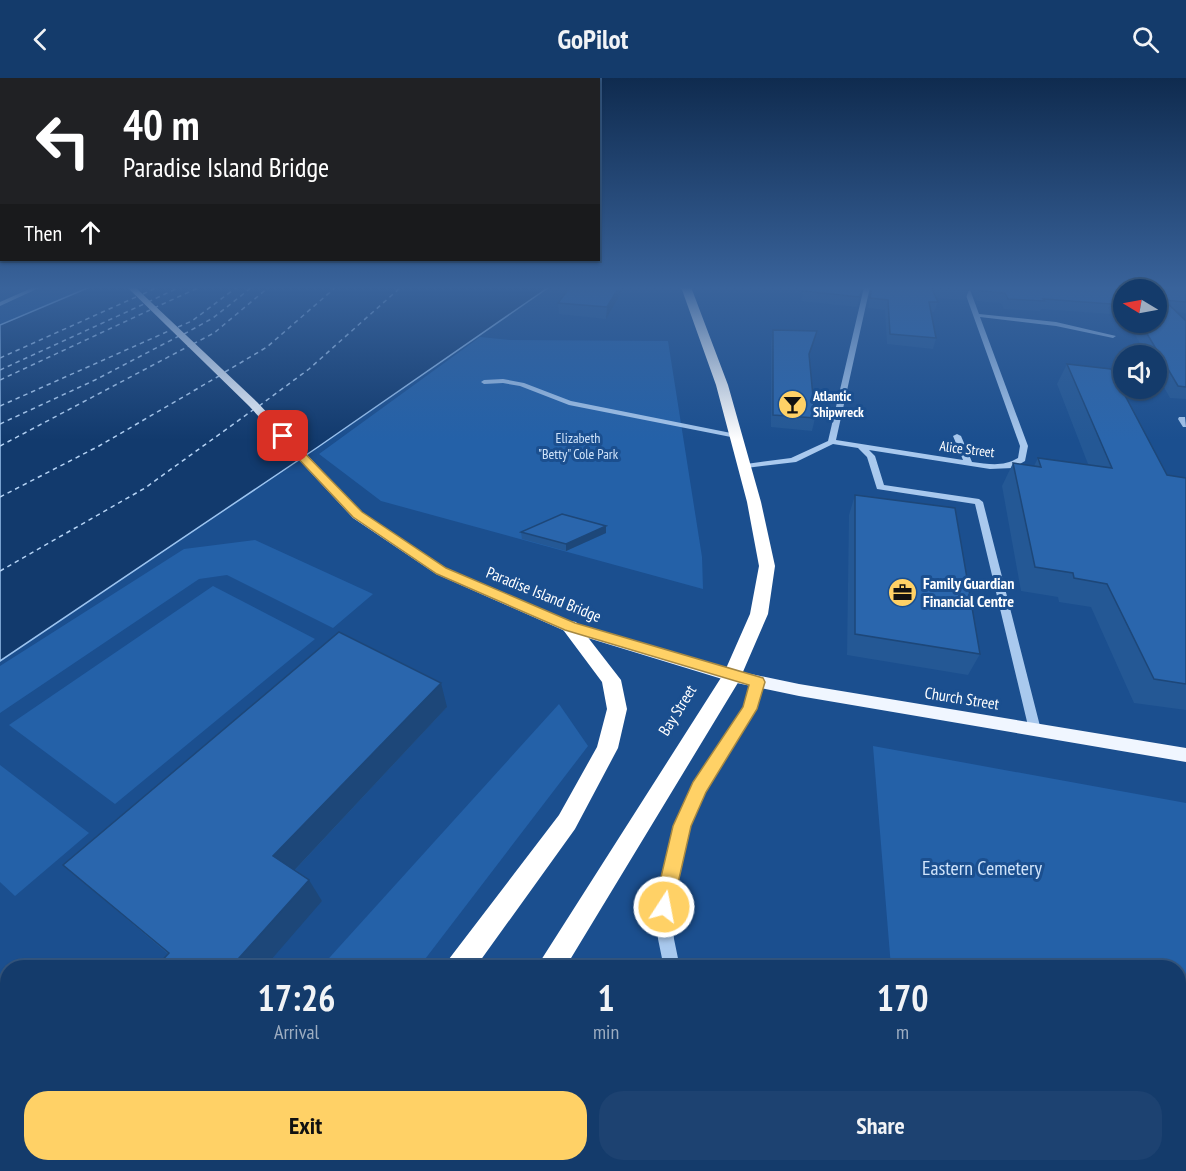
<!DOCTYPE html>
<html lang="en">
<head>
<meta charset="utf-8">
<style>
	body { margin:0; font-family:"PT Sans Narrow",sans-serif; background:#1d4271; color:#f1f3f6; height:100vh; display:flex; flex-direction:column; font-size:22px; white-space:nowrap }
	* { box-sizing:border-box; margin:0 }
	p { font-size:20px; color:#9dadc1 }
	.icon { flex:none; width:33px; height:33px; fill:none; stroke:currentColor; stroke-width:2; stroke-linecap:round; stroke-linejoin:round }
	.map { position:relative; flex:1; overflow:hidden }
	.side { position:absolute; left:0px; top:882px; width:1186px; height:212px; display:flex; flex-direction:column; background:#143b6b; border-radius:24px 24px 0 0; box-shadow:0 2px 4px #0004,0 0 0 2px #33557e }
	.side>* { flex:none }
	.banner { position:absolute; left:0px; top:0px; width:600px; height:183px; box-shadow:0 2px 4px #0004,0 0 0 2px #33557e; background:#202124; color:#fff; overflow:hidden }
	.needle { width:39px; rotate:280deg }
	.controls { position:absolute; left:1113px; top:201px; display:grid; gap:12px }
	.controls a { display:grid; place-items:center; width:54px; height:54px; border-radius:50%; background:#143b6b; box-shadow:0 2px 4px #0004,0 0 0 2px #33557e; font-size:30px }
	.pin { position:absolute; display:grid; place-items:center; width:51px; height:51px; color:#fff; margin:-26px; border-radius:12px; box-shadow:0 3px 9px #0006 }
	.me { position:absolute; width:66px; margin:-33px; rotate:11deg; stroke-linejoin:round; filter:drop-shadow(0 0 4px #0008) }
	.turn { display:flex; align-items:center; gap:21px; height:126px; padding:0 24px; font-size:27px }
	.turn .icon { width:78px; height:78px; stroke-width:2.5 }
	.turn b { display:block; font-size:42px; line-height:51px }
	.then { display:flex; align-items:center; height:57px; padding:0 24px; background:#0003; gap:12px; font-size:22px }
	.eta { display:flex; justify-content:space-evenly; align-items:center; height:102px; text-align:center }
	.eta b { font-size:36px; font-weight:700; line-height:42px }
	.primary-button { display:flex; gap:12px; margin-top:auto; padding:12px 24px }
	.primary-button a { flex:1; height:69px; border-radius:24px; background:#ffd166; color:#111; font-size:24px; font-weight:700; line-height:69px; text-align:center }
	.primary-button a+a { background:#1d4271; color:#f1f3f6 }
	header { display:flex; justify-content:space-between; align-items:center; height:78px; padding:0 24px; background:#143b6b; font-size:27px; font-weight:700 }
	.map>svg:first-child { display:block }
	.green { fill:#2461a8 }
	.water { fill:#123a6d; stroke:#9cc4f0; stroke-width:1.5 }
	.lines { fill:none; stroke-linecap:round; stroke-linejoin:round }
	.ferry { stroke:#b5d3f5; stroke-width:1.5; stroke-dasharray:4.5 4; stroke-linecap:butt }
	.minor { fill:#a9c9ee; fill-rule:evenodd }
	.major { fill:#f0f6ff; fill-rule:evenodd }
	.highway { fill:#fff; fill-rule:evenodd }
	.wall { fill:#245895 }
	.shaded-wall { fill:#1d4779 }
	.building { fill:#2a66ad; stroke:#1d4779; stroke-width:1.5 }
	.route { fill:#ffd166; stroke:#a68842; stroke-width:1.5 }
	.labels { text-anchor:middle; stroke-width:6; stroke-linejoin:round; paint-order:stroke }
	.far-poi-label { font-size:14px; font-weight:bold; fill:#fff; stroke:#1b4f8f; text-anchor:start }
	.far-park-label { font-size:14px; fill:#cfe3fa; stroke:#1b4f8f }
	.far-street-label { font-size:14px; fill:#fff; stroke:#1b4f8f }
	.poi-label { font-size:16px; font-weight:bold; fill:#fff; stroke:#1b4f8f; text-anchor:start }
	.street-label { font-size:16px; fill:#fff; stroke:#1b4f8f }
	.near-park-label { font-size:20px; fill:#cfe3fa; stroke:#1b4f8f }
</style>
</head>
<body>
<header><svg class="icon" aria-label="back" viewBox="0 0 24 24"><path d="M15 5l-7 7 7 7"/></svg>GoPilot<svg class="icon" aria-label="search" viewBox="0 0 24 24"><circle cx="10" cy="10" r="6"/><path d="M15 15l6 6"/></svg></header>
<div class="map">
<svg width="1186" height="1093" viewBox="0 0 1186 1093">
	<rect width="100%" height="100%" fill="#1b4f8f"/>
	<!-- green -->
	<g class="green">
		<polygon points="480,259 510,262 668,263 702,479 703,511 381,423 319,376"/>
		<polygon points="255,462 373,516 333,550 227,497 199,501 0,635 0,588 184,471"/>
		<polygon points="213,508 315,561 115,726 9,647"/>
		<polygon points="559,626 588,668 419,889 321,889"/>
		<polygon points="873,668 1186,725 1186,1093 909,1093 908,1086 1179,1086 1179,890 891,889"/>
		<polygon points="0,687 89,755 15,818 0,804"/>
		<polygon points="143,1086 270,1086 265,1093 137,1093"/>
		<polygon points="528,1086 729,1086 732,1093 524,1093"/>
	</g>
	<!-- water -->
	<polygon class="water" points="90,209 549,209 318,369 0,583 0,247"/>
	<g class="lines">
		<!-- ferry -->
		<g class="ferry">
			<polyline points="143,216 158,209"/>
			<polyline points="148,224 180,209"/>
			<polyline points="154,230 200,209"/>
			<polyline points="178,249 192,243 237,209"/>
			<polyline points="184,256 213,240 252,209"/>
			<polyline points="193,266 214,255 269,209"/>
			<polyline points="0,280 136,219"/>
			<polyline points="0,292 144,226"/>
			<polyline points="225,294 267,269 336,209"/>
			<polyline points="0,302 150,232"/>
			<polyline points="0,328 171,252"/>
			<polyline points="259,328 309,291 401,209"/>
			<polyline points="0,346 95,302 179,258"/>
			<polyline points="0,368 189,268"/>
			<polyline points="0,419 99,368 219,298"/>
			<polyline points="0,493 145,410 253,332"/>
		</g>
		<!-- minor -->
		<g class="minor">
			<polygon points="34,209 41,209 0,228 0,224"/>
			<path d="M864,209H870L836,362L963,382L953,358L957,356L961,358L972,384C989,386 1003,389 1018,380L1020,368L963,209H969L979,236L1056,244L1116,258L1113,260L1056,248L980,239L1028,368L1025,383L1013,390L990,391L869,372L875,378L884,407L979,421L983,424L1041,652L1039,655L1035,657L1031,655L1029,652L975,426L877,411L867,379L858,370L833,366L796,384L746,390L742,388L746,386L791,380L828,363Z"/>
			<polygon points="503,301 524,305 571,323 736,356 740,358 736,360 569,327 520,308 503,305 484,306 481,304 484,302"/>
			<polygon points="1179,339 1185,339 1186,349 1183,349 1178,341"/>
			<polygon points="758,600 762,601 764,604 756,631 704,713 689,748 671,829 674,861 680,890 664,890 658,861 657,829 675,748 694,706 744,630 752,604 754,601"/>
			<polygon points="778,1086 797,1086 800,1093 781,1093"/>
		</g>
		<!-- major -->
		<polygon class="major" points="127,209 135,209 257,324 361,434 446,490 575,545 732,592 799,606 1186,670 1186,684 799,618 732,604 565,553 436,496 353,440 249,328"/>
		<!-- highway -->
		<g class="highway">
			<polygon points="681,209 691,209 728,307 761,424 775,488 768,536 739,603 565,890 536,890 724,595 750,536 759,488 747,424 716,307"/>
			<polygon points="570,543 576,544 621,602 627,631 618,670 575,751 475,890 445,890 449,881 559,737 597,669 607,631 602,604 561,549 564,544"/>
			<polygon points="303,1086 337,1086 334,1093 300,1093"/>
			<polygon points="410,1086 443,1086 440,1093 407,1093"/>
		</g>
	</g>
	<!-- wall -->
	<g class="wall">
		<polygon points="570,209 623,209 623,212 606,241 559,236 558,225"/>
		<polygon points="804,209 862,209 857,229 801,223"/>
		<polygon points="872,209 968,209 969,212 965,222 936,220 938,224 934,234 931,234 936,260 933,271 887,266 885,232 868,230"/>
		<polygon points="970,209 1186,209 1186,235 1177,234 1186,243 1186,321 1170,320 1156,295 1156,278 1147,278 1128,244 1156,244 1124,212 1124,237 1041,231 1040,233 1004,231 1001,225 977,223"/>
		<polygon points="773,252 817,253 809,279 815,340 812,353 771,349 771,264"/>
		<polygon points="1067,286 1167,397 1186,400 1186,632 1134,625 1091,529 1059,524 1058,519 1021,513 1002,408 1013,385 1034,388 1038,380 1088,386 1057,306"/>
		<polygon points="855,417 980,576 968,597 847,577 849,437"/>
		<polygon points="521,454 606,455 566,473 522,461"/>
		<polygon points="447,629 295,792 322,823 168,876 63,787"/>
	</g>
	<!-- shaded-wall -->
	<g class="shaded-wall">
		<polygon points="619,209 623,209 623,212 606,241 607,229"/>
		<polygon points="817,253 814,264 806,287 809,276"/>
		<polygon points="606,448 606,455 566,473 566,466"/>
		<polygon points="441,605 447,629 288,799 273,778"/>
		<polygon points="309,802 322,823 264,890 230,890"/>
	</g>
	<!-- building -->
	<g class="building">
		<polygon points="570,209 619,209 607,229 558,225"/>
		<polygon points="804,209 862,209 860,219 803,213"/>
		<polygon points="872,209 968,209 969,212 931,209 938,224 929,224 936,260 890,256 888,222 870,220"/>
		<polygon points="978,209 1186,209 1186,224 1164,222 1186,243 1186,309 1178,308 1140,244 1156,244 1156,212 1124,212 1124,227 1043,221 1045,223 1008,221 1005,215 980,213"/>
		<polygon points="773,252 817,253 809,276 815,340 773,337"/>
		<polygon points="1067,286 1111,291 1167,397 1186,400 1186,606 1154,601 1107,506 1074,500 1073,495 1035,489 1013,385 1041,389 1038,380 1112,390"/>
		<polygon points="855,417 955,430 980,576 855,556"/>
		<polygon points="562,436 606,448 566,466 521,454"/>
		<polygon points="339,554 441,605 273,778 309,802 230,890 155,890 169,875 63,787"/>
	</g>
	<!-- sky -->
	<linearGradient id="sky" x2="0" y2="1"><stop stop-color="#0f2b4f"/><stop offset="0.58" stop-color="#39639b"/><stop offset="1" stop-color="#39639b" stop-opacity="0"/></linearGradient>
	<rect width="1186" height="362" fill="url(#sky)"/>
	<!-- route -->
	<polygon class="route" points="279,356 286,356 362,434 446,490 575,545 763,600 765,604 757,631 706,714 691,748 671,836 664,839 657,836 654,829 673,748 693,704 743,629 749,607 565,552 437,496 353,439 279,360"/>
	<!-- icons -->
	<defs>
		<symbol id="bar-disc" viewBox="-11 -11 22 22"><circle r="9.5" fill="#ffd166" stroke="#1b4f8f"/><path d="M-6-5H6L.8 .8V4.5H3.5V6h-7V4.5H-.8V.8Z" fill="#111"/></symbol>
		<symbol id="office-disc" viewBox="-11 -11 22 22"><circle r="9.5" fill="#ffd166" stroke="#1b4f8f"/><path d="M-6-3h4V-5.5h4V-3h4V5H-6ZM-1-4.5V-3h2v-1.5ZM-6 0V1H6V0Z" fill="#111"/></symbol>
	</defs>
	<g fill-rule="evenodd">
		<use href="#bar-disc" x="776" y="310" width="33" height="33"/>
		<use href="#office-disc" x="886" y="498" width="33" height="33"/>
	</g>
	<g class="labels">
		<!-- far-poi labels -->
		<g class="far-poi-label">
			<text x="813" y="323">Atlantic<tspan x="813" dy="16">Shipwreck</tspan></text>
		</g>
		<!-- far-park labels -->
		<g class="far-park-label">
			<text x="578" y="365">Elizabeth<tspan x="578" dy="16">"Betty" Cole Park</tspan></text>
		</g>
		<!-- far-street labels -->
		<g class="far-street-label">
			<text transform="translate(967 371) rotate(7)" y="5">Alice Street</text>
		</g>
		<!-- poi labels -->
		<g class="poi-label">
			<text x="923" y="511">Family Guardian<tspan x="923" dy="18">Financial Centre</tspan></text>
		</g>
		<!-- street labels -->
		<g class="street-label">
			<text transform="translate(544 516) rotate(22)" y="6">Paradise Island Bridge</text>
			<text transform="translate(962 620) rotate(9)" y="6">Church Street</text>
			<text transform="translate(677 632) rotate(-58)" y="6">Bay Street</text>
		</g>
		<!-- near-park labels -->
		<g class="near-park-label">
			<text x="982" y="797">Eastern Cemetery</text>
		</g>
	</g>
</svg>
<div class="controls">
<a><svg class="needle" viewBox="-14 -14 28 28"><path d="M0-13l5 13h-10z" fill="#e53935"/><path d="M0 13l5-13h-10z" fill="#9dadc1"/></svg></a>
<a><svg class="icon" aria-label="sound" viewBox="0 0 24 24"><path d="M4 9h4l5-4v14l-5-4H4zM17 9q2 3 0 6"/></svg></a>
</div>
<div class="pin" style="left:283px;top:358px;background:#d93025"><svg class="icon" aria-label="arrive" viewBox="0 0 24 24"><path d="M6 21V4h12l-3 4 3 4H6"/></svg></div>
<svg class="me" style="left:664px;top:829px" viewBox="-20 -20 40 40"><circle r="17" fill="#ffd166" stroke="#fff" stroke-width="3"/><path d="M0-11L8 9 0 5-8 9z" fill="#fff"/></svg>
<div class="banner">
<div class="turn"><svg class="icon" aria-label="left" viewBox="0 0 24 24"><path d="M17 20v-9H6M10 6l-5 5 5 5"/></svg><div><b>40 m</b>Paradise Island Bridge</div></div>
<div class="then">Then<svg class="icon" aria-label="ahead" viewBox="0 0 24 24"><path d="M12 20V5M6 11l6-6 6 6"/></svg></div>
</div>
<section class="side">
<div class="eta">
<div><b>17:26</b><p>Arrival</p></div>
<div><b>1</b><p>min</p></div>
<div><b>170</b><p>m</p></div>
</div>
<div class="primary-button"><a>Exit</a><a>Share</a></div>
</section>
</div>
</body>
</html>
